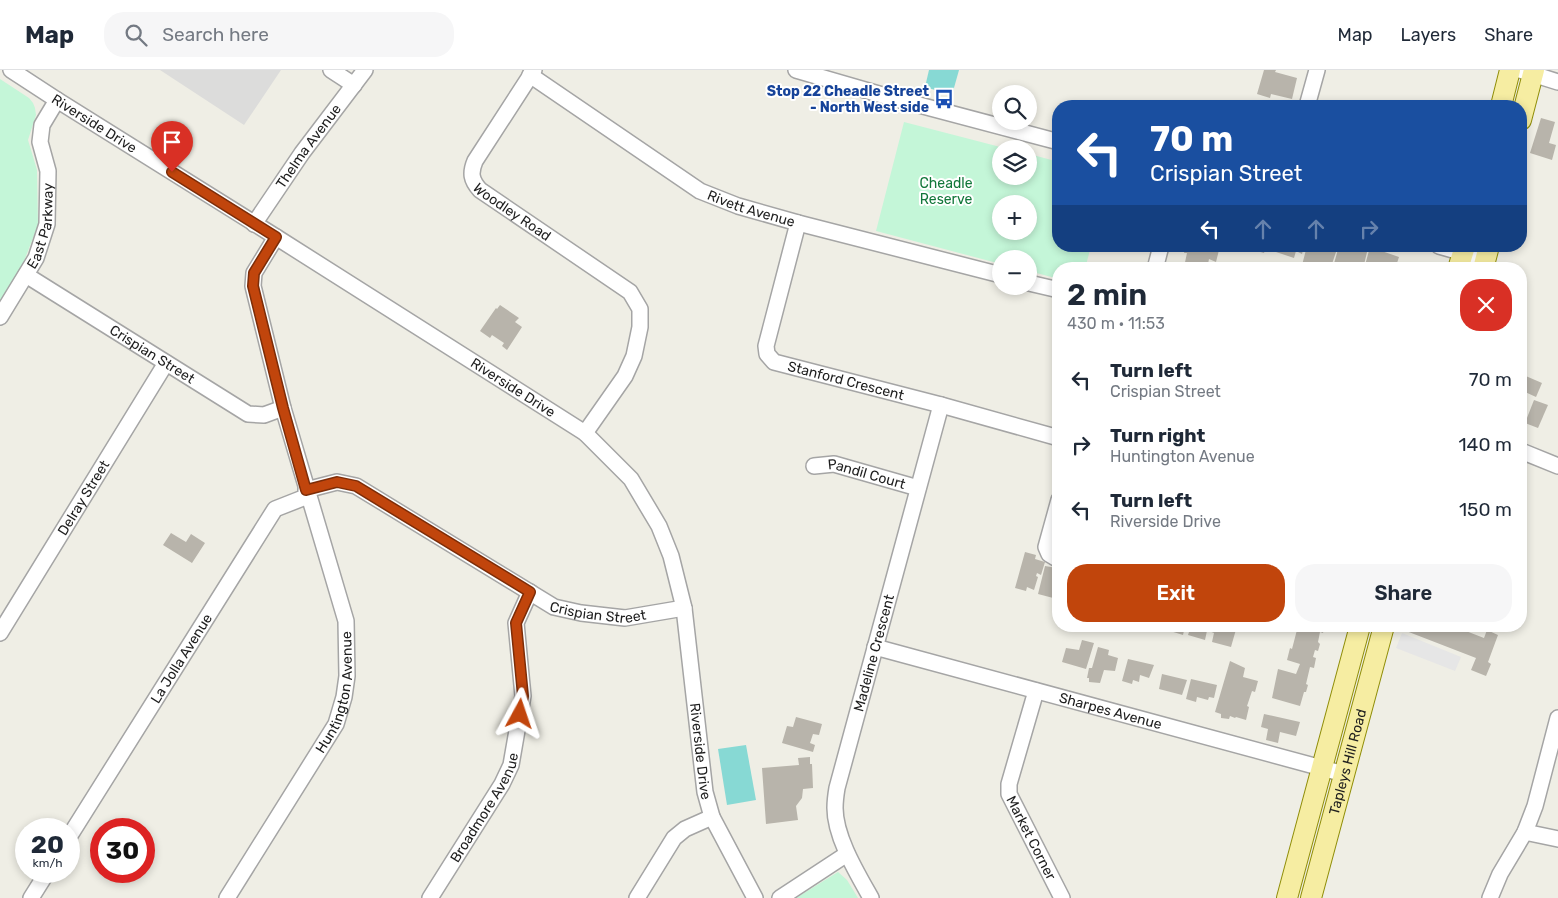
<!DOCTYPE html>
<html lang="en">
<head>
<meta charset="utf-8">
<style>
	body { margin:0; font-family:Rubik,sans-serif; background:#f6f6f7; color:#1f2937; height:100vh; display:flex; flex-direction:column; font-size:19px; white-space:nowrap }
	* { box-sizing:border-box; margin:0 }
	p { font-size:16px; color:#747a83 }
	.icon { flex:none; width:28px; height:28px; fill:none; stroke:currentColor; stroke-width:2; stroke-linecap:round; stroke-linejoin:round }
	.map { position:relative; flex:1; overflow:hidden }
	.drawer { position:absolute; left:1052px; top:192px; width:475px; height:370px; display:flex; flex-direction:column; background:#fff; border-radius:20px; box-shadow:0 2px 8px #0003 }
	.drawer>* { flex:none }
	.hud { position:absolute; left:1052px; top:30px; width:475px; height:152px; border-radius:20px; box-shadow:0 2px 8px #0003; background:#1a4fa0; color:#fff; overflow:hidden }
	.buttons { position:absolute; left:992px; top:15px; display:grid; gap:10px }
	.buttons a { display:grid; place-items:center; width:45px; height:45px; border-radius:50%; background:#fff; box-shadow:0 2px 8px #0003; font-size:25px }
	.speed { position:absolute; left:15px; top:748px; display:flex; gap:10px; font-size:25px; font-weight:700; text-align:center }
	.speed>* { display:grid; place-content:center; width:65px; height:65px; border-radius:50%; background:#fff; box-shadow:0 2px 8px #0003; line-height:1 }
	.speed small { font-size:12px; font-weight:400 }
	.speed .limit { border:8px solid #d22; background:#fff; color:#111 }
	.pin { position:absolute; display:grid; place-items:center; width:42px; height:42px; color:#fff; margin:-51px -21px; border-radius:50% 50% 50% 0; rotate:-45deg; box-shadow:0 0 5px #0007 }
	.pin .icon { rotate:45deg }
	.me { position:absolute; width:55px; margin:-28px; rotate:5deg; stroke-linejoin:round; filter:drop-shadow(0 0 4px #0008) }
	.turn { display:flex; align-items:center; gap:18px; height:105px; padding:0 15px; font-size:22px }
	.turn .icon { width:65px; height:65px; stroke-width:2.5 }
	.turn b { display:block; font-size:35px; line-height:42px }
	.lanes { display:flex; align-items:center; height:48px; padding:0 15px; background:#0003; justify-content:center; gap:25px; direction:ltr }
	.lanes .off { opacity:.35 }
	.round { display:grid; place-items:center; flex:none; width:52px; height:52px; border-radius:20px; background:#f6f6f7 }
	.summary { display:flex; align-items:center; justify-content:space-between; height:85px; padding:0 15px }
	h1 { font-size:30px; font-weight:600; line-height:38px }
	.primary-button { display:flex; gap:10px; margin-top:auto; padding:10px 15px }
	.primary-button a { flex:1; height:58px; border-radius:20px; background:#c1450c; color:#fff; font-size:20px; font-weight:600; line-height:58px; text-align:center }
	.primary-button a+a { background:#f6f6f7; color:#1f2937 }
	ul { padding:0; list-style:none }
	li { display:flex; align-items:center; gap:15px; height:65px; padding:0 15px }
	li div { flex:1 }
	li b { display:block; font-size:19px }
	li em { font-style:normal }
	header { display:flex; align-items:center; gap:30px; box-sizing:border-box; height:70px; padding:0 25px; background:#fff; border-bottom:1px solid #e0e1e3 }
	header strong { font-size:24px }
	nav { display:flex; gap:28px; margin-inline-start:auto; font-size:18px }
	.search { width:350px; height:45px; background:#f6f6f7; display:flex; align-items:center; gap:12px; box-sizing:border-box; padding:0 18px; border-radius:20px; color:#747a83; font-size:19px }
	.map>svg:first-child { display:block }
	.residential { fill:#dcdcdb }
	.park { fill:#c4f6d8; fill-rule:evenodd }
	.pitch { fill:#87d9d4 }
	.parking { fill:#e6e6e6 }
	.building { fill:#b8b4ab }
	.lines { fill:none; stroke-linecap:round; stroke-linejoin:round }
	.minor-casing { stroke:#a5a5a5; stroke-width:18 }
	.major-casing { stroke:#908e09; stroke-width:22 }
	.minor { stroke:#fff; stroke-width:15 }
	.major { stroke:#f6eda2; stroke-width:20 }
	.route-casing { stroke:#7d2d08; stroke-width:12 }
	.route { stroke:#c1450c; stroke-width:9 }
	.labels { text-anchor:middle; stroke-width:4; stroke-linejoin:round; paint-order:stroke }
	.transit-label { font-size:14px; font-weight:bold; fill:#164399; stroke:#fff; text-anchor:end }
	.street-label { font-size:14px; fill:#1e1e1e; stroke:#fff }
	.park-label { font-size:14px; fill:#12773a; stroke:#fff }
</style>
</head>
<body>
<header>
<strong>Map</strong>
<div class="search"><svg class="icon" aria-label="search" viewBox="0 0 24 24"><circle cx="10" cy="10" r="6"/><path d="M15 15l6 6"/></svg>Search here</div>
<nav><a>Map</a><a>Layers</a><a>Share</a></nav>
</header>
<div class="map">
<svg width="1558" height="828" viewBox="0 0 1558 828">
	<rect width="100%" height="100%" fill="#efeee5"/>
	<!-- residential -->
	<polygon class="residential" points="160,0 281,0 244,55"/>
	<!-- park -->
	<g class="park">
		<polygon points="0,9 29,28 33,33 35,38 36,45 28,70 37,100 38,155 21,199 0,233"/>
		<path d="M904,52L1008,79H1001V106H1029V84L1059,92V176H1091L1085,199H1059V209L1029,201V189H1001V194L876,161ZM1001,134H1029V161H1001Z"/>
		<polygon points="838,802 847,810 858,828 796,828"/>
	</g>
	<!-- pitch -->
	<g class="pitch">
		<polygon points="929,0 959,0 952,25 925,17"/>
		<polygon points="746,675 756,730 727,735 718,679"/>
	</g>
	<!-- parking -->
	<polygon class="parking" points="1402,563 1461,587 1455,601 1396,578"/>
	<!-- building -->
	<g class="building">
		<polygon points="1264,0 1276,0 1275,2 1297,8 1292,29 1271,24 1270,28 1257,24"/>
		<polygon points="1541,48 1555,52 1549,73 1556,75 1552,90 1530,83"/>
		<polygon points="1188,176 1220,176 1216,192 1209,189 1208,194 1202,192 1200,199 1184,197 1187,183 1184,183 1186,177 1188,178"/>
		<polygon points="1239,176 1266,176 1264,183"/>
		<polygon points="1277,176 1304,176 1302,184 1296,181 1294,188 1276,182"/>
		<polygon points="1307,176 1322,176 1336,182 1331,197 1319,194 1318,199 1301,199"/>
		<polygon points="1339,176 1347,176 1356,181 1359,180 1367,182 1363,199 1338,199 1333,197"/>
		<polygon points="1370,177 1399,187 1395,199 1386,197 1385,199 1364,199"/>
		<polygon points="1401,194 1417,198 1417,199 1400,199"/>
		<polygon points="500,235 519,248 515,252 522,257 507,280 502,276 504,273 492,265 490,268 480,261 496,238 497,239"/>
		<polygon points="1521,304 1542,313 1536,327 1521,320"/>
		<polygon points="1534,330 1548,335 1538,358 1525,353"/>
		<polygon points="1059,461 1059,480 1053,479"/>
		<polygon points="171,463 186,472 191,464 205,473 192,493 163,475"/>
		<polygon points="1025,482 1036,485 1035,489 1045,492 1041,505 1037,503 1036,506 1038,507 1034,520 1027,517 1026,521 1015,518"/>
		<polygon points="1045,496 1057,498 1056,500 1059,502 1059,523 1057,529 1038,524"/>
		<polygon points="1168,556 1185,556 1183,565 1167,560"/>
		<polygon points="1191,556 1208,556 1205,570 1188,565"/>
		<polygon points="1210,556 1237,556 1231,577 1212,572 1214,563 1209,561"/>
		<polygon points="1298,556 1325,556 1323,563 1320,562 1318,572 1320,574 1318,581 1315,580 1313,587 1316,588 1314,598 1310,597 1306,614 1308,615 1306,622 1304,622 1300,636 1272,628 1278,599 1296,604 1300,594 1287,590 1290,578 1292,579"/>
		<polygon points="1402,556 1453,556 1484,568 1487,560 1498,565 1488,592 1491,594 1486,606 1471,600 1476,588 1401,559"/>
		<polygon points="1082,570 1094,573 1086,599 1062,592 1066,578 1079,580"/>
		<polygon points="1098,577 1109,580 1108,585 1118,588 1115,601 1104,600 1100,613 1089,612 1089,608 1087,608 1089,598 1092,598"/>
		<polygon points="1128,589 1154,595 1149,608 1140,605 1139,612 1133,610 1132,614 1122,611"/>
		<polygon points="1230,591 1245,598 1243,607 1258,611 1255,622 1252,621 1247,636 1249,637 1246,650 1236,647 1235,648 1230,646 1229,649 1221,648 1221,644 1215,642"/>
		<polygon points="1162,604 1187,610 1182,625 1159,619"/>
		<polygon points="1191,609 1217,615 1214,628 1209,627 1208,630 1197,627 1196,632 1186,629"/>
		<polygon points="1264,644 1300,652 1296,666 1280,662 1278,673 1266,670 1268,659 1261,657"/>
		<polygon points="796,647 822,654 819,665 813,664 810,673 815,675 813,682 782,673 787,656 793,657"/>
		<polygon points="810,687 810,694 812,694 813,718 803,719 802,728 796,736 798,750 766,754 762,698 799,695 798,688"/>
	</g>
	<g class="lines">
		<defs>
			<g id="minor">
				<path id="s1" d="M11,0L57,30L276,167L585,363L631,409L659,456L671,486L684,538L705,722L712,747L755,828"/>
				<polyline points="331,0 354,15"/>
				<path id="s2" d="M534,0L475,91C470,103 471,110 480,120L630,222L640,239V257L634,286L625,306L585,363"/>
				<polyline points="796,0 889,27 1059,72"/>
				<polyline points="1520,0 1558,12"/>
				<path id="s3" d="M530,5L700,121L738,136L798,153L1001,205"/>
				<polyline points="1307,36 1317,0"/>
				<path id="s4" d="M798,153L766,276L767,284L774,292L941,335L1059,368"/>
				<path id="s5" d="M254,154L302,83L365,0"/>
				<polyline points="1439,176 1485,189"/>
				<polyline points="1155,199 1161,176"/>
				<path id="s6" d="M26,205L248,344L264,345L283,338"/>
				<polyline points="1029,213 1059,220"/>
				<path id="s7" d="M0,247L36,188L47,154L48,101L40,72L42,55L57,30"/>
				<polyline points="1521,381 1558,396"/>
				<path id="s8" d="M814,396L834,394L918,418"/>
				<path id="s9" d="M306,420L337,412L356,416L554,537L581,543L625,548L684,538"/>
				<polyline points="1059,430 1046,477 1049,484 1059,490"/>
				<path id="s10" d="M0,563L166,293"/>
				<path id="s11" d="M875,577L1344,704"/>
				<path id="s12" d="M1036,621L1009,714V724L1062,828"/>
				<polyline points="1525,762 1558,769"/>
				<path id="s13" d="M69,767L275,439L308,426"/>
				<polyline points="31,828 48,801"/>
				<path id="s14" d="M227,828L336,654L344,627L347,606L346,551L283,338L253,216L254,203L276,167"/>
				<path id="s15" d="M430,828L502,714L511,695L523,626L516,553L530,522"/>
				<polyline points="637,828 674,768 685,759 712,747"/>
				<polyline points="780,828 847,784"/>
				<path id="s16" d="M871,828C857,803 835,767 835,738C835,731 836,724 837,718L941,335"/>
				<polyline points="1490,828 1500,804 1525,762 1535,736 1558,648"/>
			</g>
			<g id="major">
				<polyline points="1501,36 1510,0"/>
				<polyline points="1521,50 1534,0"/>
				<polyline points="1458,199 1465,176"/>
				<polyline points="1483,199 1489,176"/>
				<polyline points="1287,828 1360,556"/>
				<path id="s17" d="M1311,828L1384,556"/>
			</g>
		</defs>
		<!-- minor casing -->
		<use href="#minor" class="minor-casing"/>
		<!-- major casing -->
		<use href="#major" class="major-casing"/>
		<!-- minor -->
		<use href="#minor" class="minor"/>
		<!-- major -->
		<use href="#major" class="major"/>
	</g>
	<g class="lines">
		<defs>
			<polyline id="route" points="172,102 276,167 254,203 253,216 283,338 306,420 337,412 356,416 530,522 516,553 523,626 520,644"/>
		</defs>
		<!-- route casing -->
		<use href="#route" class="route-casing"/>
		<!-- route -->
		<use href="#route" class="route"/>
	</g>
	<!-- icons -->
	<defs>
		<symbol id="bus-bare" viewBox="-9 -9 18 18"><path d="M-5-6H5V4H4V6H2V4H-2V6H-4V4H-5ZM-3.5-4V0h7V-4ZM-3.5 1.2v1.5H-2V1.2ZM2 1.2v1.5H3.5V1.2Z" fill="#1a4fb4" stroke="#fff" stroke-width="2.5" paint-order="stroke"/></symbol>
	</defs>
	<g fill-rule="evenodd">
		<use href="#bus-bare" x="930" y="15" width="28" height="28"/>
	</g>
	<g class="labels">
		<!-- transit labels -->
		<g class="transit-label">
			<text x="929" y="26">Stop 22 Cheadle Street<tspan x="929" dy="16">- North West side</tspan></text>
		</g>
		<!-- street labels -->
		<g class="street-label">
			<text dy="5" stroke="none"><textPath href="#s1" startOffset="99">Riverside Drive</textPath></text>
			<text dy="5" stroke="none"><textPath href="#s5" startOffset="95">Thelma Avenue</textPath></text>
			<text dy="5" stroke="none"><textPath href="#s3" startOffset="260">Rivett Avenue</textPath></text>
			<text dy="5" stroke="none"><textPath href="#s2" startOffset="179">Woodley Road</textPath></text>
			<text dy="5" stroke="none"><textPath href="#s7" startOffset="102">East Parkway</textPath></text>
			<text dy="5" stroke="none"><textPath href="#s6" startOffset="149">Crispian Street</textPath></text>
			<text dy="5" stroke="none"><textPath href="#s4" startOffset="220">Stanford Crescent</textPath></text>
			<text dy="5" stroke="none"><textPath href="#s1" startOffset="594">Riverside Drive</textPath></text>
			<text dy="5" stroke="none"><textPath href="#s8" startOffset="54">Pandil Court</textPath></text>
			<text dy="5" stroke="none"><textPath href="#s10" startOffset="159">Delray Street</textPath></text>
			<text dy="5" stroke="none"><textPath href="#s9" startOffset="328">Crispian Street</textPath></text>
			<text dy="5" stroke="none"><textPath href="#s16" startOffset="258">Madeline Crescent</textPath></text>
			<text dy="5" stroke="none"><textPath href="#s13" startOffset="211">La Jolla Avenue</textPath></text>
			<text dy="5" stroke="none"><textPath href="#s14" startOffset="236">Huntington Avenue</textPath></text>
			<text dy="5" stroke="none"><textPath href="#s11" startOffset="244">Sharpes Avenue</textPath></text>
			<text dy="5" stroke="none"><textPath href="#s1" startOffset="1029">Riverside Drive</textPath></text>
			<text dy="5" stroke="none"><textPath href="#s17" startOffset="141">Tapleys Hill Road</textPath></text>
			<text dy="5" stroke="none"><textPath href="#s15" startOffset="106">Broadmore Avenue</textPath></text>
			<text dy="5" stroke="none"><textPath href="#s12" startOffset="156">Market Corner</textPath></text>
		</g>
		<!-- park labels -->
		<g class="park-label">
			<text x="946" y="118">Cheadle<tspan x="946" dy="16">Reserve</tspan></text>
		</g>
	</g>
</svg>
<div class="buttons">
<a><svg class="icon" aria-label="search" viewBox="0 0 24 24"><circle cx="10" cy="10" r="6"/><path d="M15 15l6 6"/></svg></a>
<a><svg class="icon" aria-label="layers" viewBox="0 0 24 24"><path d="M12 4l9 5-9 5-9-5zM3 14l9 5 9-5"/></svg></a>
<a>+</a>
<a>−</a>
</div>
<div class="speed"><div>20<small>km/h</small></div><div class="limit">30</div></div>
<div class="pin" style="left:172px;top:102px;background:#d93025"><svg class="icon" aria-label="arrive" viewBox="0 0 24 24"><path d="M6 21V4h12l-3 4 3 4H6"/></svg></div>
<svg class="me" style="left:520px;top:644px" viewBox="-20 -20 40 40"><path d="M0-17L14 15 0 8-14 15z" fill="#c1450c" stroke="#fff" stroke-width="4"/></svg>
<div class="hud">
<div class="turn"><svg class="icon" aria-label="left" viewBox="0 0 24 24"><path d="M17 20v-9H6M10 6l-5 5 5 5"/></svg><div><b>70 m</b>Crispian Street</div></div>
<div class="lanes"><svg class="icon" aria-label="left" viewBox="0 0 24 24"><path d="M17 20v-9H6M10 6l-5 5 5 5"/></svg><svg class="icon off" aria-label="ahead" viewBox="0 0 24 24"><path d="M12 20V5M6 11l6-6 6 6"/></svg><svg class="icon off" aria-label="ahead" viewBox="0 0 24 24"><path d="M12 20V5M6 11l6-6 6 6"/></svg><svg class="icon off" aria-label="right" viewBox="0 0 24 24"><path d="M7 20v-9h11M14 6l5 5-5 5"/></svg></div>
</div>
<section class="drawer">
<div class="summary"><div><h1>2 min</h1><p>430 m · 11:53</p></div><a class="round" style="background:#d93025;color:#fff"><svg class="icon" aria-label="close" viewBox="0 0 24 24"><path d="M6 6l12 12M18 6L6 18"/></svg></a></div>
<ul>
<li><svg class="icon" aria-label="left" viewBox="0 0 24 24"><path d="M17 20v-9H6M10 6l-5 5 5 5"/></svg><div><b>Turn left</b><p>Crispian Street</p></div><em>70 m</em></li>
<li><svg class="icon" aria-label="right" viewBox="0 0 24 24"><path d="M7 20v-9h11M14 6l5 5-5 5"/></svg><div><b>Turn right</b><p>Huntington Avenue</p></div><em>140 m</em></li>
<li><svg class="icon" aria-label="left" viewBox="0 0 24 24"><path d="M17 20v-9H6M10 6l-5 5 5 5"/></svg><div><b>Turn left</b><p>Riverside Drive</p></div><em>150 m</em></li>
</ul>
<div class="primary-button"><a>Exit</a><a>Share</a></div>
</section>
</div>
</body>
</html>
